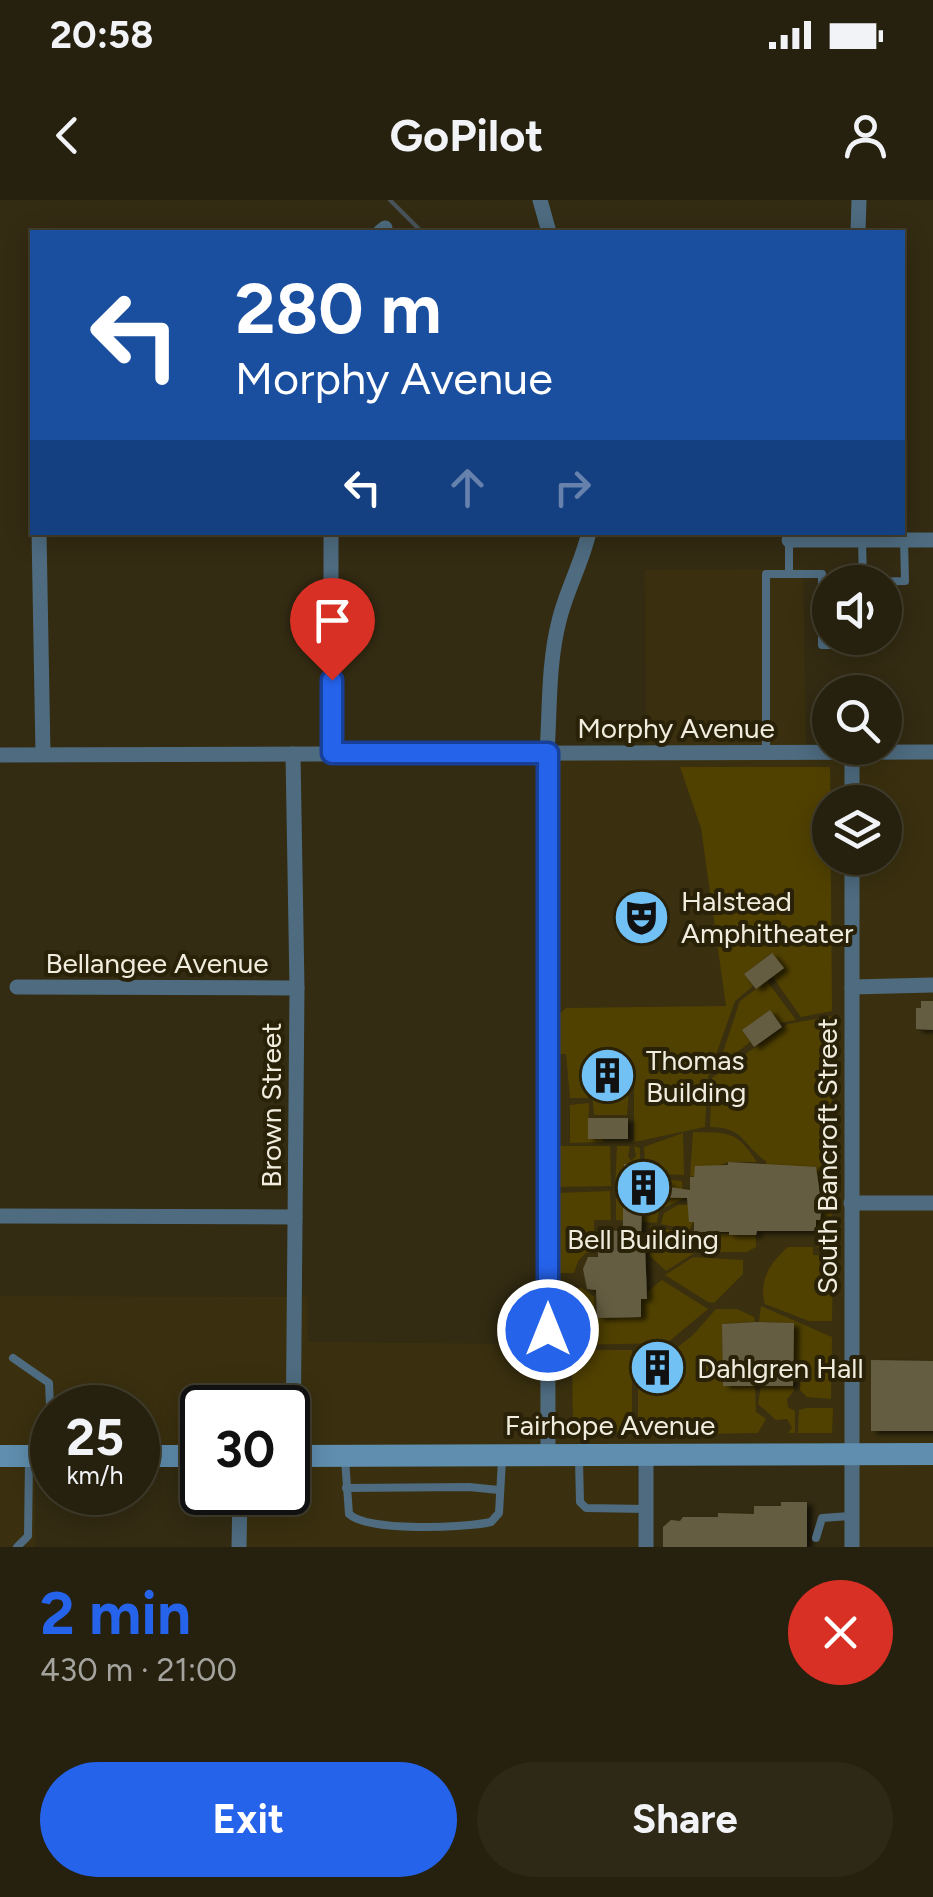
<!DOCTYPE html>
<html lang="en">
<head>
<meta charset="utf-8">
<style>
	body { margin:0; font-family:Figtree,sans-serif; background:#2e2817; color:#f1f3f6; height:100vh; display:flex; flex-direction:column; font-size:38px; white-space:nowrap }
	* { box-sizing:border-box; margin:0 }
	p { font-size:32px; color:#a4a39e }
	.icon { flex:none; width:55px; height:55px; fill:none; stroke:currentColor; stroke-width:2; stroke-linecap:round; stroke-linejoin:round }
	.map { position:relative; height:1347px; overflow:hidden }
	.sheet { display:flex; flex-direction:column; background:#26200e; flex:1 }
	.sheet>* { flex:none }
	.guide { position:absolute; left:30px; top:30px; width:875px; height:305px; border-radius:0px; box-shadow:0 5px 25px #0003,0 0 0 2px #423e2e; background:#1a4fa0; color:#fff; overflow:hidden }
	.controls { position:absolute; left:812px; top:365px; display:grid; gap:20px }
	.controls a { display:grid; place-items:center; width:90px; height:90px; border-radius:50%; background:#26200e; box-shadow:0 5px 25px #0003,0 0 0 2px #423e2e; font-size:50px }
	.speed { position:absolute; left:30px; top:1185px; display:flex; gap:20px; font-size:50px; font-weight:700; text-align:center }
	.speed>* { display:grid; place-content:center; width:130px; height:130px; border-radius:50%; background:#26200e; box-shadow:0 5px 25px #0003,0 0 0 2px #423e2e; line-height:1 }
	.speed small { font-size:25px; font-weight:400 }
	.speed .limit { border:5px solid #111; border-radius:15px; background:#fff; color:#111 }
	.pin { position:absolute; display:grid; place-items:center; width:85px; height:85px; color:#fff; margin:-102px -42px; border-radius:50% 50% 50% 0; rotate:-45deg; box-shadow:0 0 10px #0007 }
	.pin .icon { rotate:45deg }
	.me { position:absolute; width:110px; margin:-55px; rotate:0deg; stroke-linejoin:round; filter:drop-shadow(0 0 8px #0008) }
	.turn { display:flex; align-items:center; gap:35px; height:210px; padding:0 40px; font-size:45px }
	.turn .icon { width:130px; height:130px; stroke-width:2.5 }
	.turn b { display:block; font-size:70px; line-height:85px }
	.lanes { display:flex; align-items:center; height:95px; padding:0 40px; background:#0003; justify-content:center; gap:50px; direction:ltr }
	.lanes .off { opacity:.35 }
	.round { display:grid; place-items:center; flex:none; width:105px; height:105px; border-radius:52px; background:#2e2817 }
	.headline { display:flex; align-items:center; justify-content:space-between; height:170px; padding:0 40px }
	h1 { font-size:60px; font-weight:700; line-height:75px; color:#2563eb }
	.primary-button { display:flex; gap:20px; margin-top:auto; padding:20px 40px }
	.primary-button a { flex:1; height:115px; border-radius:60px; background:#2563eb; color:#fff; font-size:40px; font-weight:700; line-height:115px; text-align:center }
	.primary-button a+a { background:#2e2817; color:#f1f3f6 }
	.status { display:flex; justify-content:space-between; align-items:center; height:70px; padding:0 50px; background:#26200e; direction:ltr }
	.status svg { height:28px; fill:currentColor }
	header { display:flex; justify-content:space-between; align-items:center; height:130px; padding:0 40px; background:#26200e; font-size:45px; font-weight:700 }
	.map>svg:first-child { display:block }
	.built { fill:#3a300f; fill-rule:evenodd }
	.green { fill:#514100 }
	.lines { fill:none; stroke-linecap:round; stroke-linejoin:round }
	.stream { stroke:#48545a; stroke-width:4 }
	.building { fill:#655d42; filter:url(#shadow) }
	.lane { stroke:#4e6b7f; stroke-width:8 }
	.street { stroke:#4e6b7f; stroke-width:15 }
	.secondary { stroke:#5f8eae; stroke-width:22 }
	.route-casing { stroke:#184099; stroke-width:25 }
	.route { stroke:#2563eb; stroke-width:18 }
	.labels { text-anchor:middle; stroke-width:8; stroke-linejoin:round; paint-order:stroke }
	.street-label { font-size:28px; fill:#f1edde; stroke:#292108 }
	.poi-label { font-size:28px; fill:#f1edde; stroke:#292108; text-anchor:start }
</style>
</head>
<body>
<div class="status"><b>20:58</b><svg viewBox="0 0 49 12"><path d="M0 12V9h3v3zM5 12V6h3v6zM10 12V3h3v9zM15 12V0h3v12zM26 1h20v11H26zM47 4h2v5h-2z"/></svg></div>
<header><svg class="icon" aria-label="back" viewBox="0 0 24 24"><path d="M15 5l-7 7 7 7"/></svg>GoPilot<svg class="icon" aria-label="person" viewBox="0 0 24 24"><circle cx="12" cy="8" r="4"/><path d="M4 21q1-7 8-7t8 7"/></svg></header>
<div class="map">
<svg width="933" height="1347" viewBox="0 0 933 1347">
	<defs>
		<filter id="shadow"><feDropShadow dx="5.5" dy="3" stdDeviation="2.5" flood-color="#0009"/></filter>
	</defs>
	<rect width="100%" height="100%" fill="#332b12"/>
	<!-- built -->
	<path class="built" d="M803,369L806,545H933V1347H844V1251L637,1250L638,1347H233V1293L288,1292V1208H202V1265H138V1208H52V1265L35,1266V1347H0V1096L307,1097L308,1142L553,1144L558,993L556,560L646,559L645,370ZM830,602H885V658H830Z"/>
	<!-- green -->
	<g class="green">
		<polygon points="680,567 830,567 832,811 801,817 772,776 783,768 771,753 744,774 753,786 735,801 708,877 705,927 634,942 634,884 626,883 626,864 587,885 588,898 570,898 566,854 557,854 557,816 566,808 726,806 701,628"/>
		<polygon points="767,781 796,820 779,823 769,811 742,830 750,842 718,867 740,801"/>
		<path d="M832,816V992L822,993L816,974L766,967V961C742,945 745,927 710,927L712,878L788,824Z"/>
		<polygon points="596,885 629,888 627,915 594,915 592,893"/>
		<polygon points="589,903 588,938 603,939 603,942 570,943 570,905"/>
		<path d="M693,932C729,933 736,930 757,962H728L690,977Z"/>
		<polygon points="683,933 684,975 660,974 645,964 644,947"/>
		<polygon points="558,946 610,946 611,986 558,987"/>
		<polygon points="617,946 630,946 628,956 631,961 636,956 634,946 640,948 640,965 624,964 624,981 618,988 615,988"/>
		<polygon points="647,978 682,981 683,999 659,1010 657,1023 616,1020 616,998 623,998 623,1013 641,1013 642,996 669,997 669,982 646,982"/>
		<polygon points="610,991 611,1020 594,1020 594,1053 586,1053 578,1061 574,1073 556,1073 558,993"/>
		<polygon points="678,1005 688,1005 694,1022 689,1030 661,1024 664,1013"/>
		<polygon points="823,1005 832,1005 830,1050 817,1047 816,1020 820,1019"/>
		<polygon points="650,1026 690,1034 693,1054 666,1071 650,1056"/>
		<polygon points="697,1032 756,1035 756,1047 747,1052 700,1052"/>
		<path d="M788,1047H813V1055L833,1056L832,1121H809L765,1104C758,1080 771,1062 788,1047Z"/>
		<polygon points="693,1057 743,1060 743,1074 714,1103 708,1102 665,1075"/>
		<polygon points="662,1080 708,1109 667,1143 572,1145 571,1088 582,1088 594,1097 595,1118 641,1116 641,1099 647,1099 648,1091"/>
		<polygon points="761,1106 832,1137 831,1199 807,1197 800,1190 800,1182 809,1182 812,1179 793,1180 793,1123 759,1122"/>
		<polygon points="716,1109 737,1109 754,1117 755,1122 722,1124 723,1185 755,1186 756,1212 766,1219 758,1233 638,1235 638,1186 669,1186 669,1154 693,1135"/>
		<polygon points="572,1150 632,1150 632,1233 573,1233"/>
		<polygon points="761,1186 793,1186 794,1191 787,1199 788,1207 795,1211 795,1233 788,1233 792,1228 787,1219 776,1220 758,1204"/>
		<polygon points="806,1208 833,1208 832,1233 798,1233 799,1210"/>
	</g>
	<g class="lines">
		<!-- stream -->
		<polyline class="stream" points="390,0 422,32"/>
	</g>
	<!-- building -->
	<g class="building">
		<polygon points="772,753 784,768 756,789 744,774"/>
		<polygon points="921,801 933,801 933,830 916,829 916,808 921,808"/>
		<polygon points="770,810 782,827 754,847 742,830"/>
		<rect x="587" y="864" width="39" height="21"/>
		<rect x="588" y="918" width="40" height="21"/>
		<polygon points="728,962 816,967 822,1008 820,1020 816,1020 816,1031 757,1031 756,1035 729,1035 729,1032 694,1032 694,1022 689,1022 687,998 642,997 641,1046 645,1046 647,1099 641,1099 641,1117 597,1118 596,1090 587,1089 583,1069 588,1057 598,1057 598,1030 623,1031 623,996 618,996 618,981 624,981 624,964 638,964 642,967 643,982 669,982 669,987 690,990 690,977 694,977 695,966 728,965"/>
		<polygon points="757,1122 794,1123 793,1186 723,1186 722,1124"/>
		<polygon points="649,1154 669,1154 669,1186 650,1186"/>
		<polygon points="871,1160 933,1161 933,1231 871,1231"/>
		<polygon points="781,1302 807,1302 807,1347 663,1347 663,1327 671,1320 680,1321 683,1317 718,1317 718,1313 754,1314 754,1306 781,1306"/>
	</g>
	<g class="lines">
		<!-- lane -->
		<g class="lane">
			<polyline points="789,340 789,374 822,374 822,445 863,445 863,438"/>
			<polyline points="862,340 863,382"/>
			<polyline points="863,382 905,381 904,340"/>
			<polyline points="766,553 766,374 789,374"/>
			<polyline points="13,1158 49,1183 52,1249"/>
			<path d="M345,1259L349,1314C369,1332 464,1328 491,1322L499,1313L502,1260"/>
			<polyline points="579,1260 580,1302 586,1308 646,1309"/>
			<polyline points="346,1288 469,1287 499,1290"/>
			<polyline points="816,1338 822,1318 850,1316"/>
			<polyline points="17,1347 28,1336 29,1260"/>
		</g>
		<!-- street -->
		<g class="street">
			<polyline points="540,0 549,32"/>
			<polyline points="380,32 385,28"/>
			<polyline points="858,32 859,0"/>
			<polyline points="39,332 43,554"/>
			<polyline points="331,332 331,553"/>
			<polyline points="789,340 933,340"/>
			<polyline points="852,553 852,602"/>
			<polyline points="293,554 297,788 293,1256"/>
			<polyline points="0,555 933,552"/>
			<polyline points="17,787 297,788"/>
			<polyline points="852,787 933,785"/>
			<polyline points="851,1003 933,1003"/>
			<polyline points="0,1016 295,1017"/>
			<path d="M548,1255L547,553C550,509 548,464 559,421C566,391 582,363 589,332"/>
			<polyline points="646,1256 646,1347"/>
			<polyline points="239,1347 240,1292"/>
			<polyline points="852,1347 852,658"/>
		</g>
		<!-- secondary -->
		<g class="secondary">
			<polyline points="0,1256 52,1256"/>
			<polyline points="138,1256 202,1256"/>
			<polyline points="288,1256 933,1254"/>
		</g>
	</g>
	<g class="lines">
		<defs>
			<polyline id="route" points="332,480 332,553 548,553 548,1130"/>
		</defs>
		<!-- route casing -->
		<use href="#route" class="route-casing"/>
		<!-- route -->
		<use href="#route" class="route"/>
	</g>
	<!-- icons -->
	<defs>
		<symbol id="theatre-disc" viewBox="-11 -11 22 22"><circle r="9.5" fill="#72c1f5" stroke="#292108"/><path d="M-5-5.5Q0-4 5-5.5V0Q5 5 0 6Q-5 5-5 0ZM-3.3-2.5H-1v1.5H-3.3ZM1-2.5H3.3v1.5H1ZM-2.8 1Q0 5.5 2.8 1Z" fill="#111"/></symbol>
		<symbol id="building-disc" viewBox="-11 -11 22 22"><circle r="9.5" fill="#72c1f5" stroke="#292108"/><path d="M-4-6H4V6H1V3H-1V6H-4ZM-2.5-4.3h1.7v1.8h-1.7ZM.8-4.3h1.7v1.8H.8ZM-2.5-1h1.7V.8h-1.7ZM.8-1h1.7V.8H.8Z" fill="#111"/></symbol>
	</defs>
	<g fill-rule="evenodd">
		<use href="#theatre-disc" x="610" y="686" width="63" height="63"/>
		<use href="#building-disc" x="576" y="844" width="63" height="63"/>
		<use href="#building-disc" x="612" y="956" width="63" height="63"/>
		<use href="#building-disc" x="626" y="1136" width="63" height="63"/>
	</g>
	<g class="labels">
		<!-- street labels -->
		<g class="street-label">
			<text x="676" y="538">Morphy Avenue</text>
			<text x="157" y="773">Bellangee Avenue</text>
			<text transform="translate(271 905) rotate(-90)" y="10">Brown Street</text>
			<text transform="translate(827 956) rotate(-90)" y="10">South Bancroft Street</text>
			<text x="610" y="1235">Fairhope Avenue</text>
		</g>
		<!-- poi labels -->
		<g class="poi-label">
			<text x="681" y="711">Halstead<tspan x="681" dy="32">Amphitheater</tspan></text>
			<text x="646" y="870">Thomas<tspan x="646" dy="32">Building</tspan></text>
			<text x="643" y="1049" text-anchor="middle">Bell Building</text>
			<text x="697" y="1178">Dahlgren Hall</text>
		</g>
	</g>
</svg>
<div class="controls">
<a><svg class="icon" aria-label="sound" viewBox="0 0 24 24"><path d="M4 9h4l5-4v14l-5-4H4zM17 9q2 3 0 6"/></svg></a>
<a><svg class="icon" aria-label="search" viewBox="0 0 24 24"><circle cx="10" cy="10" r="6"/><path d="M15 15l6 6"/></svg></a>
<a><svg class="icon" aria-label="layers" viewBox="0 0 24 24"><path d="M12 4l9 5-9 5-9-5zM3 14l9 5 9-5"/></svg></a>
</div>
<div class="speed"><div>25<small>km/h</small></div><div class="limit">30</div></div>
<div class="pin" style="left:332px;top:480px;background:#d93025"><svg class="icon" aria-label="arrive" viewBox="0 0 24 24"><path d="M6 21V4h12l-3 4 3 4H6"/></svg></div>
<svg class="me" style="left:548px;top:1130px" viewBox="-20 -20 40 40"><circle r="17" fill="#2563eb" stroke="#fff" stroke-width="3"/><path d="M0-11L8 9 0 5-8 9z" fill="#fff"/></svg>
<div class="guide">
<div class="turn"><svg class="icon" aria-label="left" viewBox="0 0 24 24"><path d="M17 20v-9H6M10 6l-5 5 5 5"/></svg><div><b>280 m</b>Morphy Avenue</div></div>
<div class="lanes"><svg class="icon" aria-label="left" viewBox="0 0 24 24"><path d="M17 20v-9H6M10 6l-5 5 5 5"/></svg><svg class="icon off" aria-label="ahead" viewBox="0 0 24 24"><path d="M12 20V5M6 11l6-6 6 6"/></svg><svg class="icon off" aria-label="right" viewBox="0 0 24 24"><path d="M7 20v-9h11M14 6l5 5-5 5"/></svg></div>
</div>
</div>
<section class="sheet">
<div class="headline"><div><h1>2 min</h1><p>430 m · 21:00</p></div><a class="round" style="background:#d93025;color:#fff"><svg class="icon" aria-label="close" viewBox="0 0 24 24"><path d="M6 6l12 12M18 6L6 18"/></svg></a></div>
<div class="primary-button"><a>Exit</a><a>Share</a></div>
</section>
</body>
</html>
